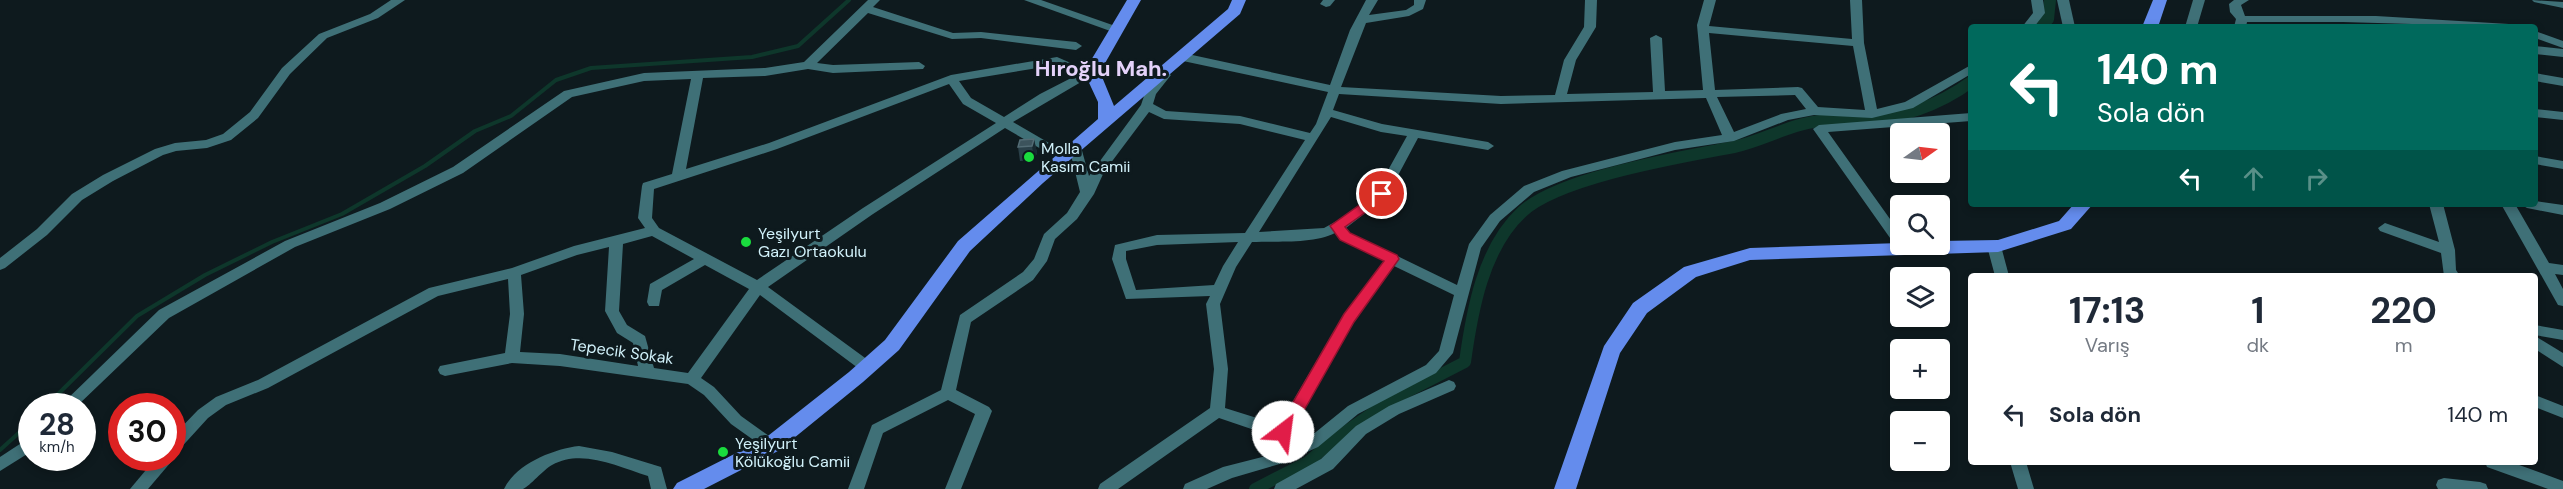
<!DOCTYPE html>
<html lang="tr">
<head>
<meta charset="utf-8">
<style>
	body { margin:0; font-family:"DM Sans",sans-serif; background:#f2f2f3; color:#1f2937; height:100vh; display:flex; flex-direction:column; font-size:22px; white-space:nowrap }
	* { box-sizing:border-box; margin:0 }
	p { font-size:20px; color:#747a83 }
	.icon { flex:none; width:33px; height:33px; fill:none; stroke:currentColor; stroke-width:2; stroke-linecap:round; stroke-linejoin:round }
	.map { position:relative; flex:1; overflow:hidden }
	.side { position:absolute; left:1968px; top:273px; width:570px; height:192px; display:flex; flex-direction:column; background:#fff; border-radius:6px; box-shadow:0 3px 9px #0003 }
	.side>* { flex:none }
	.top-card { position:absolute; left:1968px; top:24px; width:570px; height:183px; border-radius:6px; box-shadow:0 3px 9px #0003; background:#00695c; color:#fff; overflow:hidden }
	.needle { width:39px; rotate:76deg }
	.fabs { position:absolute; left:1890px; top:123px; display:grid; gap:12px }
	.fabs a { display:grid; place-items:center; width:60px; height:60px; border-radius:6px; background:#fff; box-shadow:0 3px 9px #0003; font-size:30px }
	.speed { position:absolute; left:18px; top:393px; display:flex; gap:12px; font-size:30px; font-weight:700; text-align:center }
	.speed>* { display:grid; place-content:center; width:78px; height:78px; border-radius:50%; background:#fff; box-shadow:0 3px 9px #0003; line-height:1 }
	.speed small { font-size:15px; font-weight:400 }
	.speed .limit { border:9px solid #d22; background:#fff; color:#111 }
	.pin { position:absolute; display:grid; place-items:center; width:51px; height:51px; color:#fff; margin:-26px; border:3px solid #fff; border-radius:50%; box-shadow:0 2px 6px #0007 }
	.me { position:absolute; width:66px; margin:-33px; rotate:30deg; stroke-linejoin:round; filter:drop-shadow(0 0 4px #0008) }
	.turn { display:flex; align-items:center; gap:21px; height:126px; padding:0 30px; font-size:27px }
	.turn .icon { width:78px; height:78px; stroke-width:2.5 }
	.turn b { display:block; font-size:42px; line-height:51px }
	.lanes { display:flex; align-items:center; height:57px; padding:0 30px; background:#0003; justify-content:center; gap:30px; direction:ltr }
	.lanes .off { opacity:.35 }
	.eta { display:flex; justify-content:space-evenly; align-items:center; height:102px; text-align:center }
	.eta b { font-size:36px; font-weight:700; line-height:42px }
	ul { padding:0; list-style:none }
	li { display:flex; align-items:center; gap:18px; height:78px; padding:0 30px }
	li div { flex:1 }
	li b { display:block; font-size:22px }
	li em { font-style:normal }
	.map>svg:first-child { display:block }
	.lines { fill:none; stroke-linecap:round; stroke-linejoin:round }
	.stream { stroke:#0e372b; stroke-width:4 }
	.canal { stroke:#0e372b; stroke-width:12 }
	.minor { fill:#3f7077; fill-rule:evenodd }
	.major { fill:#648ced; fill-rule:evenodd }
	.wall { fill:#2a4049 }
	.shaded-wall { fill:#172930 }
	.building { fill:#3c535c; stroke:#536c75; stroke-width:1.5 }
	.route { fill:#e11d48; stroke:#92132f; stroke-width:1.5 }
	.poi-dot { fill:#1adc3e; stroke:#0e1a1e; stroke-width:2 }
	.labels { text-anchor:middle; stroke-width:6; stroke-linejoin:round; paint-order:stroke }
	.poi-label { font-size:16px; fill:#d1f1fa; stroke:#0e1a1e; text-anchor:start }
	.street-label { font-size:16px; fill:#d1f1fa; stroke:#0e1a1e }
	.district-label { font-size:22px; font-weight:bold; fill:#e4d2fa; stroke:#0e1a1e }
</style>
</head>
<body>
<div class="map">
<svg width="2563" height="489" viewBox="0 0 2563 489">
	<rect width="100%" height="100%" fill="#0e1a1e"/>
	<g class="lines">
		<!-- stream -->
		<g class="stream">
			<polyline points="46,406 137,316 205,275 272,242 342,214 425,166 475,131 511,116 556,80 591,68 752,57 798,46 849,0"/>
			<polyline points="0,450 32,421"/>
		</g>
		<!-- canal -->
		<g class="canal">
			<polyline points="2038,27 2048,19 2050,0"/>
			<path d="M1255,489L1308,462L1335,439L1393,399L1465,362C1472,311 1483,248 1522,212C1559,177 1682,157 1734,147C1763,141 1790,124 1820,121C1833,120 1845,123 1857,122C1898,119 1938,106 1971,82"/>
		</g>
		<!-- minor -->
		<g class="minor">
			<polygon points="391,0 405,0 378,18 327,38 290,74 258,118 231,140 207,148 176,151 163,155 113,181 82,200 47,235 5,268 0,270 0,258 37,229 72,194 103,175 155,149 175,143 206,140 223,134 250,112 282,68 319,34 370,14"/>
			<path d="M868,0H880L873,7L953,33L981,32L1076,42L1082,46L1076,50L981,38L952,39L868,13L817,63L833,65L919,62L925,66L923,69L833,73L808,69L765,76L703,78L686,169L769,143L951,75L1057,57L1080,67L1096,69L1098,72L1013,122L1068,154L1070,157L1068,160H1060L1005,128L873,214L768,287L872,363L874,367L872,371H862L760,295L701,378L714,387L741,416L776,441L779,445L776,449L771,451L766,449L731,424L704,395L688,384L560,366L512,363L445,376L440,374L438,370L440,366L505,353L510,314L508,279L438,296L268,388L226,405L208,418L177,452L172,454V437L198,410L216,397L258,380L429,288L512,268L574,246L645,228L638,218L642,186L643,183L672,174L691,79L644,81L572,97L463,173L390,209L295,247L169,318L77,406H60L159,310L285,241L380,203L453,167L564,91L644,73L765,68L804,62ZM1056,65L1079,74L1040,94L1004,117L971,98L959,81ZM949,84L963,104L996,123L863,208L757,280L659,228L652,218L654,189L777,149ZM652,236L694,259L650,284L647,302L649,306H659L662,290L705,265L749,289L688,373L654,368L645,336L627,325L619,311L623,244ZM609,247L605,311L617,333L633,343L638,366L560,354L520,352L524,314L521,275L577,255Z"/>
			<polygon points="1024,0 1041,0 1121,28 1123,30 1117,33 1113,32"/>
			<polygon points="1323,0 1335,0 1330,6 1326,7 1320,4"/>
			<path d="M1366,0H1378L1369,15L1406,10L1414,5V0H1426L1423,9L1409,16L1366,23L1341,87L1501,96L1555,95L1564,60L1584,27L1585,0H1597L1596,27L1576,60L1567,94L1653,92L1650,38L1656,35L1662,38L1665,91L1703,90L1697,25L1704,0H1716L1709,26L1852,39L1850,0H1862L1864,43L1877,109L1905,102L1971,65V74L1913,108L1872,118L1814,115L1788,120L1734,141L1675,150L1571,177L1534,192L1500,221L1481,248L1453,353L1436,373L1358,414L1318,447L1283,463L1232,478L1207,489H1183L1185,484L1223,467L1274,454L1296,444L1219,418L1118,489H1098L1100,484L1210,408L1214,369L1206,304L1210,296L1126,299L1112,259L1115,245L1157,235L1245,233L1305,140L1240,124L1164,119L1149,112L1104,172L1094,194L1077,219L1055,239L1047,261L1033,280L971,322L956,390L989,407L992,411L961,489H945L975,414L948,400L883,433L864,489H848L872,425L941,390L960,315L1023,272L1034,259L1044,234L1067,213L1080,192L1069,147L1071,144H1079L1081,147L1089,176L1141,105L1146,90L1161,72L1165,71L1171,75L1156,94L1153,104L1166,111L1240,116L1310,133L1316,124L1328,92L1183,61L1177,57L1183,53L1330,85L1350,30ZM1709,33L1853,46L1865,110L1818,107L1802,88L1798,87L1715,90ZM1339,94L1501,104L1706,98L1722,135L1675,142L1562,171L1524,186L1490,215L1469,244L1457,285L1350,233L1346,228L1387,196L1418,138L1488,150L1494,146L1488,142L1382,124L1333,110ZM1795,95L1806,109L1781,114L1734,132L1717,97ZM1331,117L1381,132L1407,136L1377,190L1344,217L1324,228L1259,232ZM1335,233L1340,239L1384,261L1344,314L1279,425L1225,408L1228,369L1220,304L1236,267L1252,242C1276,241 1314,244 1335,233ZM1238,242L1223,266L1214,285L1136,290L1126,259V251L1157,245ZM1394,266L1454,295L1439,351L1426,365L1348,406L1311,436L1292,430L1354,322Z"/>
			<polygon points="2031,0 2043,0 2045,13 2034,27 2022,27 2033,13"/>
			<polygon points="2057,0 2069,0 2075,27 2063,27"/>
			<polygon points="2193,0 2205,0 2197,27 2185,27"/>
			<polygon points="2234,0 2249,0 2241,5 2245,16 2376,16 2509,24 2515,27 2343,22 2247,22 2246,27 2234,27 2236,19 2230,12 2229,4"/>
			<polygon points="2532,0 2563,2 2563,8 2534,2"/>
			<polygon points="2535,31 2563,41 2563,48 2535,38"/>
			<polygon points="2535,46 2563,49 2563,57 2535,54"/>
			<polygon points="2535,73 2563,78 2563,86 2535,81"/>
			<polygon points="2535,109 2563,112 2563,120 2535,117"/>
			<polygon points="1971,113 1971,121 1828,132 1900,233 1900,244 1905,244 1900,247 1895,245 1813,129 1819,125"/>
			<polygon points="2535,156 2563,161 2563,169 2535,164"/>
			<polygon points="2535,201 2563,205 2563,215 2527,208 2520,204 2535,204"/>
			<polygon points="2429,204 2443,204 2455,250 2456,270 2460,276 2444,276 2441,253 2380,231 2378,228 2385,223 2439,242"/>
			<polygon points="2501,204 2515,204 2549,263 2563,265 2563,275 2555,274 2563,289 2563,306 2558,305"/>
			<polygon points="1994,241 2001,246 2009,276 1995,276 1987,246"/>
			<polygon points="2535,325 2563,330 2563,340 2535,335"/>
			<polygon points="2535,336 2563,353 2563,367 2535,349"/>
			<polygon points="1449,380 1454,382 1456,386 1454,390 1399,414 1366,434 1333,469 1296,489 1274,489 1276,484 1321,459 1356,426 1389,406"/>
			<polygon points="2535,395 2563,406 2563,418 2535,407"/>
			<polygon points="32,436 32,451 0,471 0,457"/>
			<path d="M579,446L612,452L661,467L667,489H651L648,476C619,467 582,448 552,465C543,470 530,486 523,489C518,489 509,489 504,489C516,464 553,449 579,446Z"/>
			<polygon points="172,457 173,458 171,462 148,489 130,489 156,458"/>
			<polygon points="2010,462 2026,462 2034,489 2018,489"/>
			<polygon points="2485,462 2511,462 2563,481 2563,489 2548,489 2487,467"/>
			<polygon points="2444,478 2480,482 2486,484 2488,489 2438,489 2436,485 2438,480"/>
		</g>
		<!-- major -->
		<g class="major">
			<polygon points="1127,0 1141,0 1100,72 1114,106 1228,9 1232,0 1246,0 1240,14 1043,183 970,251 899,350 863,382 778,451 704,489 673,489 677,483 764,439 849,372 885,340 958,241 1098,119 1098,102 1084,72"/>
			<polygon points="2153,0 2167,0 2158,27 2142,27"/>
			<polygon points="2074,204 2093,204 2071,229 1998,252 1750,260 1696,277 1647,313 1620,353 1576,489 1554,489 1604,346 1633,303 1684,267 1750,248 1900,243 1940,244 1940,241 1998,240 2059,221"/>
		</g>
	</g>
	<!-- wall -->
	<polygon class="wall" points="1034,139 1037,153 1034,160 1020,161 1018,147"/>
	<!-- shaded-wall -->
	<polygon class="shaded-wall" points="1034,139 1037,153 1034,160 1032,146"/>
	<!-- building -->
	<polygon class="building" points="1034,139 1032,146 1018,147 1020,140"/>
	<!-- route -->
	<polygon class="route" points="1382,189 1387,190 1387,197 1345,227 1350,233 1397,255 1399,259 1354,322 1289,437 1278,437 1276,432 1278,428 1344,314 1384,261 1340,240 1330,226"/>
	<!-- markers -->
	<g class="poi-dot">
		<circle cx="1029" cy="157" r="6"/>
		<circle cx="746" cy="242" r="6"/>
		<circle cx="723" cy="452" r="6"/>
	</g>
	<g class="labels">
		<!-- poi labels -->
		<g class="poi-label">
			<text x="1041" y="154">Molla<tspan x="1041" dy="18">Kasım Camii</tspan></text>
			<text x="758" y="239">Yeşilyurt<tspan x="758" dy="18">Gazı Ortaokulu</tspan></text>
			<text x="735" y="449">Yeşilyurt<tspan x="735" dy="18">Kölükoğlu Camii</tspan></text>
		</g>
		<!-- street labels -->
		<g class="street-label">
			<text transform="translate(622 351) rotate(8)" y="6">Tepecik Sokak</text>
		</g>
		<!-- district labels -->
		<g class="district-label">
			<text x="1101" y="76">Hıroğlu Mah.</text>
		</g>
	</g>
</svg>
<div class="fabs">
<a><svg class="needle" viewBox="-14 -14 28 28"><path d="M0-13l5 13h-10z" fill="#e53935"/><path d="M0 13l5-13h-10z" fill="#747a83"/></svg></a>
<a><svg class="icon" aria-label="search" viewBox="0 0 24 24"><circle cx="10" cy="10" r="6"/><path d="M15 15l6 6"/></svg></a>
<a><svg class="icon" aria-label="layers" viewBox="0 0 24 24"><path d="M12 4l9 5-9 5-9-5zM3 14l9 5 9-5"/></svg></a>
<a>+</a>
<a>−</a>
</div>
<div class="speed"><div>28<small>km/h</small></div><div class="limit">30</div></div>
<div class="pin" style="left:1382px;top:194px;background:#d93025"><svg class="icon" aria-label="arrive" viewBox="0 0 24 24"><path d="M6 21V4h12l-3 4 3 4H6"/></svg></div>
<svg class="me" style="left:1283px;top:432px" viewBox="-20 -20 40 40"><circle r="19" fill="#fff"/><path d="M0-13L10 11 0 6-10 11z" fill="#e11d48"/></svg>
<div class="top-card">
<div class="turn"><svg class="icon" aria-label="left" viewBox="0 0 24 24"><path d="M17 20v-9H6M10 6l-5 5 5 5"/></svg><div><b>140 m</b>Sola dön</div></div>
<div class="lanes"><svg class="icon" aria-label="left" viewBox="0 0 24 24"><path d="M17 20v-9H6M10 6l-5 5 5 5"/></svg><svg class="icon off" aria-label="ahead" viewBox="0 0 24 24"><path d="M12 20V5M6 11l6-6 6 6"/></svg><svg class="icon off" aria-label="right" viewBox="0 0 24 24"><path d="M7 20v-9h11M14 6l5 5-5 5"/></svg></div>
</div>
<section class="side">
<div class="eta">
<div><b>17:13</b><p>Varış</p></div>
<div><b>1</b><p>dk</p></div>
<div><b>220</b><p>m</p></div>
</div>
<ul>
<li><svg class="icon" aria-label="left" viewBox="0 0 24 24"><path d="M17 20v-9H6M10 6l-5 5 5 5"/></svg><div><b>Sola dön</b></div><em>140 m</em></li>
</ul>
</section>
</div>
</body>
</html>
